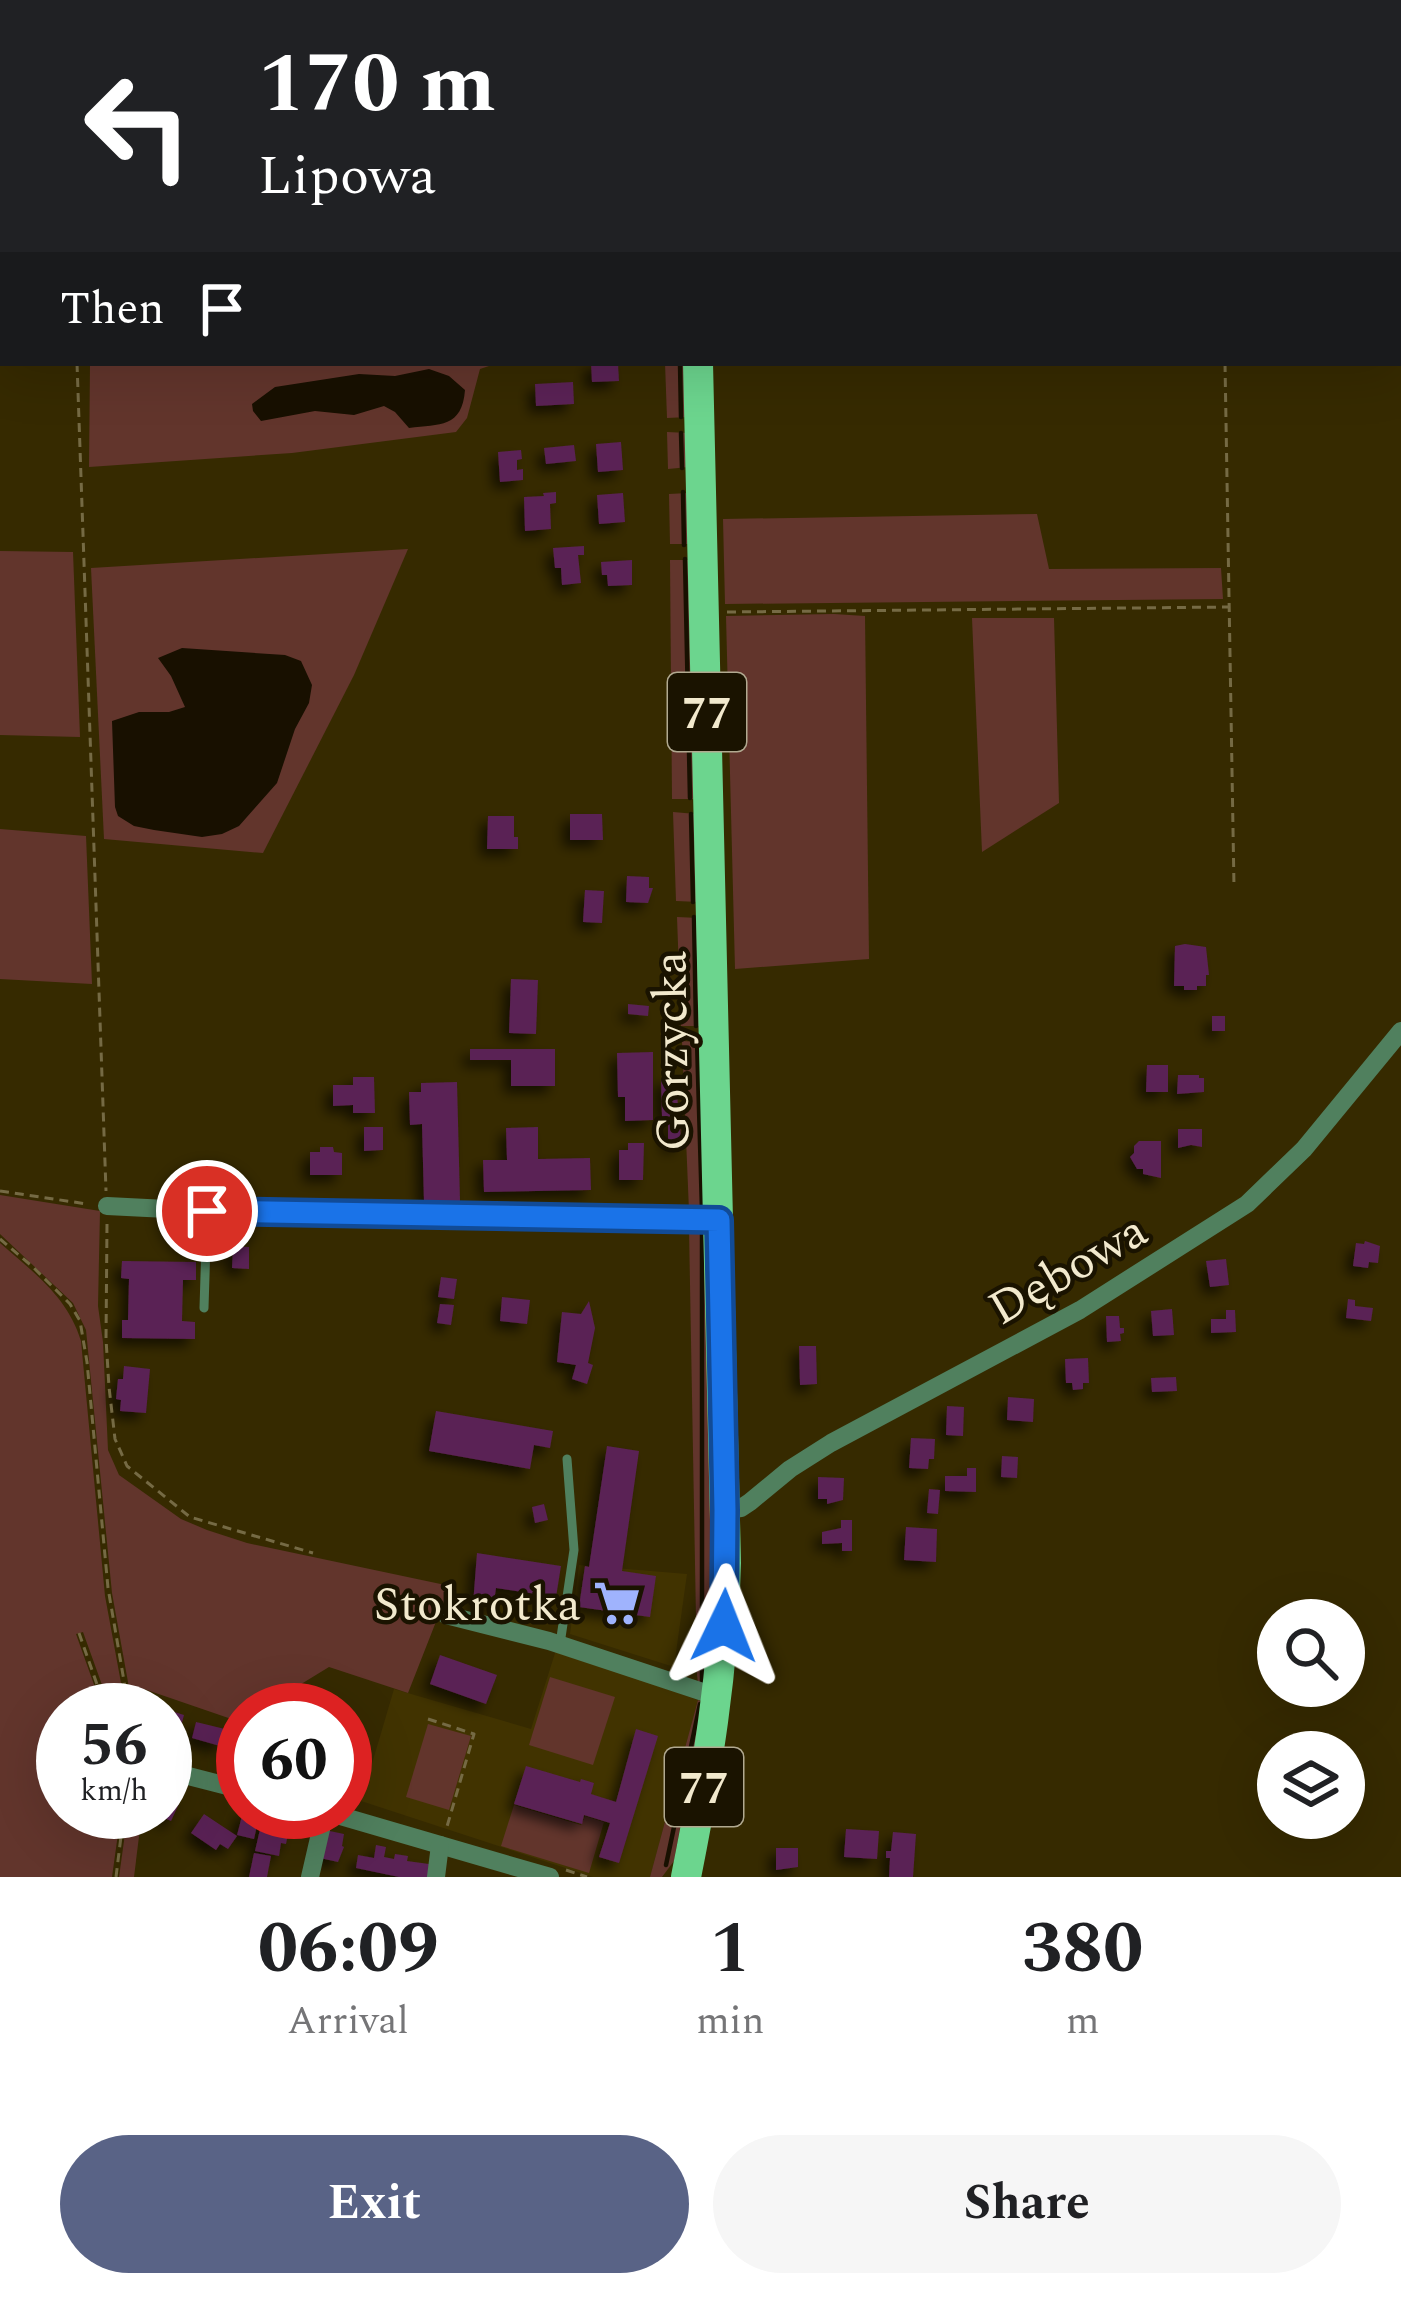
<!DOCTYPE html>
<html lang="en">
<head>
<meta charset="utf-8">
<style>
	body { margin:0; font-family:Spectral,serif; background:#f6f6f6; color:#202124; height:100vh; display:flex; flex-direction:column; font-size:45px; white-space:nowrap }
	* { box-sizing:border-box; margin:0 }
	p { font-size:39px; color:#757577 }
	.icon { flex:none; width:66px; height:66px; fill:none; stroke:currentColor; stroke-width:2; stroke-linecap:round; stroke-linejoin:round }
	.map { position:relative; height:1877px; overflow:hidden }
	.sheet { display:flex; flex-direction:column; background:#fff; flex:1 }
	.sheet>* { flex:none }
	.top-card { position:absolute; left:0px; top:0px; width:1401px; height:366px; box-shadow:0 12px 48px #0002; background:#202124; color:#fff; overflow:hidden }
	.buttons { position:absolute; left:1257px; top:1599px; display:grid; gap:24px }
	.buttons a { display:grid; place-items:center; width:108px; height:108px; border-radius:50%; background:#fff; box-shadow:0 12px 48px #0002; font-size:60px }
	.speed { position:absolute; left:36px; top:1683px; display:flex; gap:24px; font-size:60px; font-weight:700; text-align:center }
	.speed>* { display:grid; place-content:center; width:156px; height:156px; border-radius:50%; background:#fff; box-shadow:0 12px 48px #0002; line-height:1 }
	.speed small { font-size:30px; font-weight:400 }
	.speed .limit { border:18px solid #d22; background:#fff; color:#111 }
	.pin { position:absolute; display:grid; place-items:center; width:102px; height:102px; color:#fff; margin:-51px; border:6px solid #fff; border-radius:50%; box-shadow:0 3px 12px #0007 }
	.me { position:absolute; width:132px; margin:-66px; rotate:2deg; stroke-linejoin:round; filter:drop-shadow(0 0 9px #0008) }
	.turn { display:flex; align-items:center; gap:42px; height:252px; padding:0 60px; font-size:54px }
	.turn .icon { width:156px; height:156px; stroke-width:2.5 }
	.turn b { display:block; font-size:84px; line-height:102px }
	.then { display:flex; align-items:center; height:114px; padding:0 60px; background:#0003; gap:24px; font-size:45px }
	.eta { display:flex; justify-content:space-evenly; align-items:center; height:204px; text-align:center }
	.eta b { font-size:72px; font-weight:700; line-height:84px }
	.cta { display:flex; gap:24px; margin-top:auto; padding:24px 60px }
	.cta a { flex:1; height:138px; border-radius:72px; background:#596386; color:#fff; font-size:48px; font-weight:700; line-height:138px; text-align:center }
	.cta a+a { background:#f6f6f6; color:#202124 }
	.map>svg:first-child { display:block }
	.built { fill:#413300 }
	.green { fill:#62352c }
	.water { fill:#181000 }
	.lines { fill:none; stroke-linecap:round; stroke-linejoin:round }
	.stream { stroke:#181000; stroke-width:4.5 }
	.building { fill:#5a2254; filter:url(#shadow) }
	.path { stroke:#756a44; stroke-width:3; stroke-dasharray:9 6; stroke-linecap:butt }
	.service { stroke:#50805e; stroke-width:9 }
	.minor { stroke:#50805e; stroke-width:18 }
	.primary { stroke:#6cd58e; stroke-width:30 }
	.route-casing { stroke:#114b97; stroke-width:30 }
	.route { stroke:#1a73e8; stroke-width:21 }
	.labels { text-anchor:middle; stroke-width:9; stroke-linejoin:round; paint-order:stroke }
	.shield { fill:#1a1300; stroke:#b1a990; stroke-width:3 }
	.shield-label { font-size:45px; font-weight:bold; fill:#f2e9cd }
	.street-label { font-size:48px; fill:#f2e9cd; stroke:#1a1300 }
	.poi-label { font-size:48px; fill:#f2e9cd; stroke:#1a1300; text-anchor:end }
</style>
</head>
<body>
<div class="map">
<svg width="1401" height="1877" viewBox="0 0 1401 1877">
	<defs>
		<filter id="shadow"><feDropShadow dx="-7" dy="7" stdDeviation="6" flood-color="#0009"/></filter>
	</defs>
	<rect width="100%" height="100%" fill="#362a00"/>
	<!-- built -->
	<g class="built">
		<polygon points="579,1565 687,1574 674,1667 570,1634"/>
		<polygon points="556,1650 698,1700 650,1877 593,1877 361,1801 394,1689 531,1729"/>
	</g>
	<!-- green -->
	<g class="green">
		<polygon points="0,0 50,0 50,3 3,3 3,362 0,362"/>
		<polygon points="73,0 269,0 271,3 74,3"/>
		<polygon points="90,363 498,363 480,369 467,418 456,432 292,453 89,467"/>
		<polygon points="665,363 686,363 688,417 667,418"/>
		<polygon points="667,432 688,433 689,467 668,469"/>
		<polygon points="688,493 689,544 670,544 669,494"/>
		<polygon points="1037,514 1049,569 1221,568 1223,599 725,604 723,519"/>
		<polygon points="408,549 354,675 263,853 104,839 91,568"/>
		<polygon points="0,551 73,552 80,737 0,735"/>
		<polygon points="670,560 690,560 696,799 672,799"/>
		<polygon points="834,614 865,616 869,959 735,969 726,616"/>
		<polygon points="972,618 1054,618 1059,803 982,852"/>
		<polygon points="673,812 696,814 699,902 676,901"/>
		<polygon points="0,829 86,836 92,984 0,979"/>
		<polygon points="677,917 699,918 701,1026 681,1026"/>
		<polygon points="682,1041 702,1042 707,1211 689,1211"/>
		<polygon points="0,1195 100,1211 98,1306 103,1342 108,1450 119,1475 181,1519 207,1530 247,1543 450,1586 408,1693 329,1667 293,1689 282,1710 243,1710 243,1723 144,1689 143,1710 133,1710 112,1593 86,1330 73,1303 0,1234"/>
		<polygon points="689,1228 697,1228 707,1234 711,1594 705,1683 698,1683 697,1675"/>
		<path d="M0,1243C33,1272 68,1297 81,1341L105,1596L126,1710H111L83,1632L76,1634L103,1710H63V1812H121L112,1877H0Z"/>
		<polygon points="550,1677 615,1697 593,1765 529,1745"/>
		<polygon points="698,1700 703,1703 674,1861 662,1877 650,1877"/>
		<polygon points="428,1724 471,1736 449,1810 406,1797"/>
		<polygon points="514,1805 581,1825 585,1816 604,1822 589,1873 501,1846"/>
		<polygon points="128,1812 142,1812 134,1877 119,1877"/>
	</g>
	<!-- water -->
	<g class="water">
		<path d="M429,369L449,376L465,390C462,428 440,424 409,428L395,412L384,406L354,415L315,411L261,421L253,411L252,404L275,387L359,374L395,376Z"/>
		<polygon points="182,648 285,655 301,661 312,685 309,703 295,729 277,783 239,826 222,834 202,837 154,830 134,826 118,816 115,807 112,721 139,712 169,712 185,707 171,676 158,658"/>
	</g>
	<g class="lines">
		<!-- stream -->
		<g class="stream">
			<polyline points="672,0 672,3"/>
			<polyline points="680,363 681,417"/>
			<polyline points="681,433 682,468"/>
			<polyline points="683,492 684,545"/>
			<polyline points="685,559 690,798"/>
			<polyline points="691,814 693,902"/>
			<polyline points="694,917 696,1026"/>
			<polyline points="697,1041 702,1210"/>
			<polyline points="702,1233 702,1684"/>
			<polyline points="666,1865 700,1704"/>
		</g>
	</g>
	<!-- building -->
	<g class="building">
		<polygon points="591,363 618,363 619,381 592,382"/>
		<polygon points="573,382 574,404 536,406 535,384"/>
		<polygon points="621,442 623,470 598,472 596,444"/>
		<polygon points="574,445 576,461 546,464 544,448"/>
		<polygon points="521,450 522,459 517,460 517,470 523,469 523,480 500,482 498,452"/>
		<polygon points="556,492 556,503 550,504 551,529 525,531 524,497 544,496 543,493"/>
		<polygon points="623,493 625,522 599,524 597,495"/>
		<polygon points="584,546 584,555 578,555 581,583 562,585 561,568 555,568 553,548"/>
		<polygon points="632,560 632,585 608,586 607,575 602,575 601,562"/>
		<polygon points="570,814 602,814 603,840 570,840"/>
		<polygon points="488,816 514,816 514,837 518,837 518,849 487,849"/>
		<polygon points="627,876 649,877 649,888 653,888 648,903 626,902"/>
		<polygon points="585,890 604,891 602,923 583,922"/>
		<polygon points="1185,944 1206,947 1209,975 1206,975 1206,986 1197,986 1197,990 1184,990 1184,986 1174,986 1175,946"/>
		<polygon points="511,979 538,980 536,1034 509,1033"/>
		<polygon points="628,1004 649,1006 648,1016 628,1014"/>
		<rect x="1212" y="1016" width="13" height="15"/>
		<polygon points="470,1049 555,1049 555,1086 511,1086 511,1060 470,1060"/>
		<polygon points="653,1052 653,1120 625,1121 625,1097 618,1097 617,1053"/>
		<polygon points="1147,1065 1168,1065 1168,1092 1146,1092"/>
		<polygon points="1178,1075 1199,1075 1199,1078 1204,1078 1204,1092 1177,1094"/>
		<polygon points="353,1077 374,1077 375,1113 353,1113 353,1105 333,1106 333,1085 353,1085"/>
		<polygon points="677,1078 678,1116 662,1117 661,1079"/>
		<polygon points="457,1082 460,1201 424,1202 422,1124 410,1125 409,1092 421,1092 421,1083"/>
		<polygon points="668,1121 680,1121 681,1146 668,1146"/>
		<polygon points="364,1127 383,1127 383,1150 364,1151"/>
		<polygon points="538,1127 538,1159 590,1158 591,1190 484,1192 483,1160 507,1160 506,1128"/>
		<polygon points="1178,1129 1202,1129 1202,1147 1191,1145 1178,1148"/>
		<polygon points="1139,1141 1161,1141 1161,1178 1143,1174 1143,1169 1137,1169 1130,1157 1134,1153 1134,1146"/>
		<polygon points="628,1143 644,1143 643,1180 619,1180 619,1150 628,1150"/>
		<polygon points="320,1147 333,1147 334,1152 342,1153 342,1175 310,1175 310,1152 320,1152"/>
		<polygon points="1365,1241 1380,1246 1378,1263 1369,1262 1368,1268 1353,1266 1356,1243 1364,1244"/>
		<polygon points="233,1246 249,1247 249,1269 232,1268"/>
		<polygon points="1226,1259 1229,1285 1210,1287 1206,1261"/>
		<polygon points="122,1261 196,1262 196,1280 183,1280 182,1321 195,1322 195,1339 122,1338 122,1320 128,1320 129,1279 121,1278"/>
		<polygon points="441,1277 457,1279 454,1299 438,1297"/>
		<polygon points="502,1297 530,1300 527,1324 500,1321"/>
		<polygon points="1348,1299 1355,1300 1355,1306 1373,1308 1371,1321 1346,1318"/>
		<polygon points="589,1301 595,1328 588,1363 593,1365 587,1384 572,1379 576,1365 557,1362 562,1312 581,1314"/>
		<polygon points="440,1304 454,1305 451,1325 437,1323"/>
		<polygon points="1172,1309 1174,1335 1153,1336 1151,1311"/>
		<polygon points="1226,1310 1235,1310 1236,1332 1211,1333 1211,1319 1226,1319"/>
		<polygon points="1106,1316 1119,1316 1120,1328 1124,1328 1124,1333 1120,1334 1121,1341 1107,1342"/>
		<polygon points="799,1346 816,1346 817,1384 800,1385"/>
		<polygon points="1088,1358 1089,1383 1083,1383 1083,1389 1073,1390 1072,1383 1066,1383 1065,1359"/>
		<polygon points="124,1366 150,1369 146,1413 120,1411 121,1400 116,1399 118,1379 123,1379"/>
		<polygon points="1176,1377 1177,1391 1152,1392 1151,1378"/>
		<polygon points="1008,1397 1034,1399 1033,1422 1007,1420"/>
		<polygon points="947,1406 964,1407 963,1436 946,1435"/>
		<polygon points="436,1411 553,1431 550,1448 534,1445 530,1469 429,1451"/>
		<polygon points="911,1438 935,1439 934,1459 929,1459 928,1469 909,1468"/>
		<polygon points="607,1446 639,1451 622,1571 656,1576 650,1617 579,1607 585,1566 589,1567"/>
		<polygon points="1002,1456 1018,1457 1017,1478 1001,1477"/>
		<polygon points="967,1468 976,1468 976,1492 945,1491 945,1476 967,1476"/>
		<polygon points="818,1477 844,1478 843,1500 827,1504 827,1499 818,1499"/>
		<polygon points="929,1489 940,1490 938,1514 927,1513"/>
		<polygon points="544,1504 548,1520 535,1523 532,1507"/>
		<polygon points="841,1520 852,1520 852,1551 842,1551 842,1543 822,1544 822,1532 841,1528"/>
		<polygon points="906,1527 937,1529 936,1562 904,1560"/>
		<polygon points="477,1553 561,1566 556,1597 496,1588 493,1608 473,1605"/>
		<polygon points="440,1655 497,1675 486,1704 430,1684"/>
		<polygon points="165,1709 184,1715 178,1738 165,1734"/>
		<polygon points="196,1722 225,1729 220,1746 192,1738"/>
		<polygon points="236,1729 243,1731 243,1758 229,1753"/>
		<polygon points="636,1729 658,1736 619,1863 599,1857 610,1823 584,1815 582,1824 514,1804 526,1766 580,1782 581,1779 594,1783 591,1794 616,1802"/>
		<polygon points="165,1789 182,1797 171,1821 151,1812 165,1812"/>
		<polygon points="243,1812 260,1812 254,1839 237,1835"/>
		<polygon points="264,1812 291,1818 286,1844 281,1843 279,1856 255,1851"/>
		<polygon points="204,1814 237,1836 228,1849 220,1844 216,1850 191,1833"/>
		<polygon points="846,1829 879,1831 877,1859 844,1857"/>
		<polygon points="325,1830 344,1834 342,1846 344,1847 338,1862 320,1858"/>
		<polygon points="893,1832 916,1834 913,1877 889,1877 890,1858 886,1858 886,1851 891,1851"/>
		<polygon points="376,1845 386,1847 384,1857 394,1859 395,1854 408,1856 407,1861 429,1864 428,1877 399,1877 356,1868 358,1855 374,1858"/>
		<polygon points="776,1848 798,1848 798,1867 776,1870"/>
		<polygon points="254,1853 271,1856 267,1877 249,1877"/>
	</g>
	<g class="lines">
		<!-- path -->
		<g class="path">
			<polyline points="63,0 64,3"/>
			<polyline points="1220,0 1220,3"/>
			<polyline points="77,363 106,1191"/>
			<polyline points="1225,363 1234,887"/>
			<polyline points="727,612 1229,607"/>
			<polyline points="0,1191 87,1204"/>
			<polyline points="107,1224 106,1339 109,1387 115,1439 127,1466 190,1517 313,1553"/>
			<polyline points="0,1239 33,1267 70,1304 80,1321 87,1362 108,1588 129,1710"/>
			<polyline points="79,1633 106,1710"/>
			<polyline points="428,1719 474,1734 446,1830"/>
			<polyline points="566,1870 587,1877"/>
			<polyline points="116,1877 124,1812"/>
		</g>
		<!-- service -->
		<g class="service">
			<polyline points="204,1308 207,1211"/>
			<polyline points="560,1644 574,1550 567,1459"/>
		</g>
		<!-- minor -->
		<g class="minor">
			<polyline points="107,1206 207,1211 719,1220"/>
			<polyline points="725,1510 741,1508 750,1502 790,1469 831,1443 1080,1310 1247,1204 1304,1149 1401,1031"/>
			<polyline points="446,1615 549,1641 718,1697"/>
			<polyline points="165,1770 243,1790"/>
			<polyline points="327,1812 550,1877"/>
			<polyline points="310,1877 325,1812"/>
			<polyline points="436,1877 440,1845"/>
		</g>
		<!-- primary -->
		<g class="primary">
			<polyline points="690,0 690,3"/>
			<path d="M686,1877C707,1772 724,1670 726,1563L698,363"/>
		</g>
	</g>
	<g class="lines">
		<defs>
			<polyline id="route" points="207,1211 719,1220 725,1510 724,1626"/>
		</defs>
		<!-- route casing -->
		<use href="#route" class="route-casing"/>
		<!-- route -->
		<use href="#route" class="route"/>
	</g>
	<!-- icons -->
	<defs>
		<symbol id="supermarket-bare" viewBox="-9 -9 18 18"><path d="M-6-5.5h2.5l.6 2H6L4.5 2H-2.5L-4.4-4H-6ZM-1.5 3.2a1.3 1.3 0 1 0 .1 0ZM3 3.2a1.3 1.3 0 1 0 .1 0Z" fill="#9fb3fd" stroke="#1a1300" stroke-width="2.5" paint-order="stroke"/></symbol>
	</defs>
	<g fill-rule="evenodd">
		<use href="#supermarket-bare" x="584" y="1570" width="66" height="66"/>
	</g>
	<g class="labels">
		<!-- shield labels -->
		<g class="shield">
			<rect x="668" y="673" width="78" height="78" rx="9"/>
			<rect x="665" y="1748" width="78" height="78" rx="9"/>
		</g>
		<g class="shield-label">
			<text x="707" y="728">77</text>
			<text x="704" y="1803">77</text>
		</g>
		<!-- street labels -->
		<g class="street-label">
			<text transform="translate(670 1051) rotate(-91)" y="17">Gorzycka</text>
			<text transform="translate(1067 1268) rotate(-30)" y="17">Dębowa</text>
		</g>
		<!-- poi labels -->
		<g class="poi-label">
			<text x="581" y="1620">Stokrotka</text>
		</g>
	</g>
</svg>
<div class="buttons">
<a><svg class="icon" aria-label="search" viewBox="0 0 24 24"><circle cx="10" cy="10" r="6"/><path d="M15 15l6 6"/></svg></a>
<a><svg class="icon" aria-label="layers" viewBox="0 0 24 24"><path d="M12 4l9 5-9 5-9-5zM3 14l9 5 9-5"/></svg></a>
</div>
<div class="speed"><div>56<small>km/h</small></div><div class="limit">60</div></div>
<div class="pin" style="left:207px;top:1211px;background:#d93025"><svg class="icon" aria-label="arrive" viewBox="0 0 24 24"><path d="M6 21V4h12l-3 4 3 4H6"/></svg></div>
<svg class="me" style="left:724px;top:1626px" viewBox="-20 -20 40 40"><path d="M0-17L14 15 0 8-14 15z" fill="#1a73e8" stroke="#fff" stroke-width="4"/></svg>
<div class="top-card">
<div class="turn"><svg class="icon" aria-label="left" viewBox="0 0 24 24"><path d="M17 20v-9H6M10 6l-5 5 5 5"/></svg><div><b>170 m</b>Lipowa</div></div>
<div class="then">Then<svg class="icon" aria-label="arrive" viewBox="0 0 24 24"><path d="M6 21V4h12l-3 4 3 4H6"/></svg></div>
</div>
</div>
<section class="sheet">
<div class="eta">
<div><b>06:09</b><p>Arrival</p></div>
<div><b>1</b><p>min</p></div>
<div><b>380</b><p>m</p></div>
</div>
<div class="cta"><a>Exit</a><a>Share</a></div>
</section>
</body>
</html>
